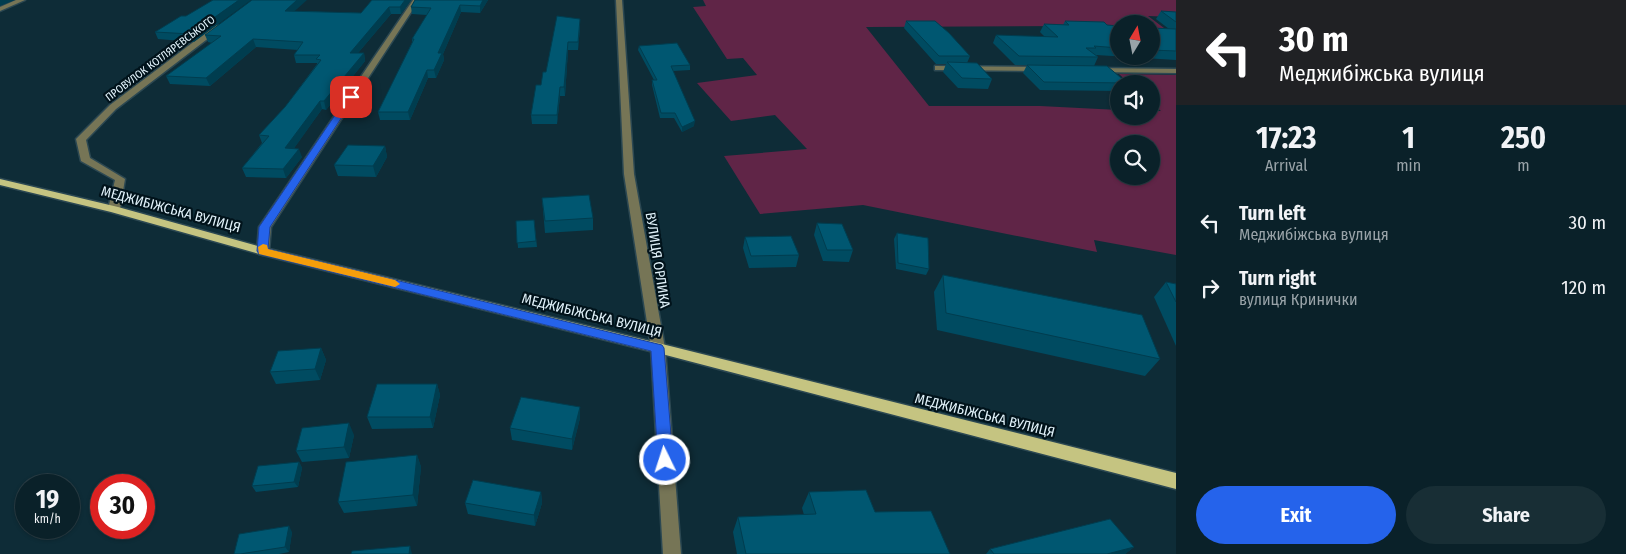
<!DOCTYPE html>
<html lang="en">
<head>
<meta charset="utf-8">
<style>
	body { margin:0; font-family:"Fira Sans Condensed",sans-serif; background:#182e35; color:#f1f3f6; height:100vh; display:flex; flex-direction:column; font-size:19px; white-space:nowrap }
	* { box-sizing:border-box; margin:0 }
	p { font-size:16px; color:#99a3a8 }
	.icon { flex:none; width:28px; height:28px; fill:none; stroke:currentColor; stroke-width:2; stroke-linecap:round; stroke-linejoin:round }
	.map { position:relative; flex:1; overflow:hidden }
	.sheet { display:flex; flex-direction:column; background:#0a2129; width:450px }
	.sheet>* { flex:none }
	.top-card { background:#202124; color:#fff; overflow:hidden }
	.needle { width:32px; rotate:10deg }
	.controls { position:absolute; left:1110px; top:15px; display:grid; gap:10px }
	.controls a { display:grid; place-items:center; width:50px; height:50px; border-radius:50%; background:#0a2129; box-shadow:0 1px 4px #0004,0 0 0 1px #2a3e46; font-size:25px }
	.speed { position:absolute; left:15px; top:474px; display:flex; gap:10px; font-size:25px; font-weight:700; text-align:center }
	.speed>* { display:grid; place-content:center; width:65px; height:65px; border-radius:50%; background:#0a2129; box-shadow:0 1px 4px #0004,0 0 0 1px #2a3e46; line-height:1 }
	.speed small { font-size:12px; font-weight:400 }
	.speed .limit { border:8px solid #d22; background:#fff; color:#111 }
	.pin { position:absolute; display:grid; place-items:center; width:42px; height:42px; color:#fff; margin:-21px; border-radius:10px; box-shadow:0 2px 8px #0006 }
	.me { position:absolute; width:55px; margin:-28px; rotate:356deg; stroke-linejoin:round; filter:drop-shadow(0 0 4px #0008) }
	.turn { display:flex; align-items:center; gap:18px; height:105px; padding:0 20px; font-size:22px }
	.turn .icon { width:65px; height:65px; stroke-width:2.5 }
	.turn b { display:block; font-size:35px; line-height:42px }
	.eta { display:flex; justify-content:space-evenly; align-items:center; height:85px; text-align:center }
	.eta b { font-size:30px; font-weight:700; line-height:35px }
	.primary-button { display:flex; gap:10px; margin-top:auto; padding:10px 20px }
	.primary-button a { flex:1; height:58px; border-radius:30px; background:#2563eb; color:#fff; font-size:20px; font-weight:700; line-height:58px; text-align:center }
	.primary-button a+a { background:#182e35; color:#f1f3f6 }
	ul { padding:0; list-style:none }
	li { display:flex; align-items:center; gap:15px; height:65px; padding:0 20px }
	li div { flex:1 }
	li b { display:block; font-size:19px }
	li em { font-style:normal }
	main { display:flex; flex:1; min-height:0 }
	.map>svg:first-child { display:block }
	.green { fill:#602547; fill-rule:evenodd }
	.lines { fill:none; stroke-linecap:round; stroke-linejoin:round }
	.minor-casing { stroke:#2c4852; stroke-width:3 }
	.major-casing { stroke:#2c4852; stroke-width:3 }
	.minor { fill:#767556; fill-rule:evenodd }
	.major { fill:#c5c481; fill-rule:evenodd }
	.wall { fill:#004b61 }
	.shaded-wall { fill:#003d4f }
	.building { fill:#005771; stroke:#003d4f }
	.route { fill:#2563eb; stroke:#184099 }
	.slow { fill:#f59e0b }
	.labels { text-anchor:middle; stroke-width:4.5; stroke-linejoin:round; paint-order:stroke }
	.far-street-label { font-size:11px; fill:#e2f3fb; stroke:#01131b }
	.street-label { font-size:14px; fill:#e2f3fb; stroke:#01131b }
</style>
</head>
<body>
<main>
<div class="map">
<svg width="1176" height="554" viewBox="0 0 1176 554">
	<rect width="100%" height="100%" fill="#0e2c37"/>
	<!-- green -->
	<path class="green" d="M703,0H1176V17L1148,16L1168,31L1151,30V24H1119V29L1071,26L866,27L929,106H1040L1119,110V116H1151V111H1161L1151,103V84H1130L1119,74L1176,75V255L1094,240L1097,252L863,205L760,214L724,156L807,149L775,115L731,121L697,83L757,75L743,58L727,59L693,7L706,6ZM1119,144H1151V176H1119Z"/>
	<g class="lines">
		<defs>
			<g id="minor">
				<polygon points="16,0 25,0 0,11 0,7"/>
				<polygon points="413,0 419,0 271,227 269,251 263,255 259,254 257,251 259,227"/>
				<polygon points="616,0 622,0 634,174 665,348 681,554 663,554 651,348 624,174"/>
				<polygon points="216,25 223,27 116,109 86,140 90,158 125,179 120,209 114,212 110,211 108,209 115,180 81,161 76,139 110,105"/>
				<polygon points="935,66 1041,67 1045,69 1041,71 938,70 935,70"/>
				<polygon points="1093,68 1176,69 1176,73 1096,72 1092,70"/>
			</g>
			<polygon id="major" points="0,179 118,207 265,248 658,343 1176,473 1176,489 658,353 263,255 111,212 0,185"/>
		</defs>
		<!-- minor casing -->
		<use href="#minor" class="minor-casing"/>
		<!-- major casing -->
		<use href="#major" class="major-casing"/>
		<!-- minor -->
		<use href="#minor" class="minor"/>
		<!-- major -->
		<use href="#major" class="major"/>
	</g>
	<!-- wall -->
	<g class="wall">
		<polygon points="372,0 411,0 401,14 391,14 358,53 364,53 365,61 326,110 322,109 294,148 302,157 286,178 246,177 242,168 262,143 259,135 285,107 317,64 317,63 296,63 294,55 298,50 256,47 210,86 170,84 166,76 212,43 208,42 205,35 295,11 361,13"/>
		<polygon points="415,0 488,0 480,13 461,12 443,54 444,60 436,78 428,78 410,120 380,120 378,112 412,43 412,39 427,15 412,14 411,7"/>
		<polygon points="1161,11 1176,12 1176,60 1096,55 1098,57 1094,66 1015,65 993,43 996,35 1045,37 1040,32 1044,24 1063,25 1065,21 1119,26 1119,56 1151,56 1151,28 1169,29 1156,19"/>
		<polygon points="186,16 194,42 158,39 155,32"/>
		<polygon points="580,19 580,27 578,50 568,50 565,96 560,96 557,124 532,124 531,115 546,72"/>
		<polygon points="906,21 970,56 967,63 992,79 988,89 958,88 943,72 946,64 936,64 904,28"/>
		<polygon points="639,46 690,65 690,70 673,71 694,126 682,132 674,118 660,118 652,85 652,80 654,80 638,50"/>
		<polygon points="1027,65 1127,83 1119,84 1119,91 1040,90 1023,73"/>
		<polygon points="385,146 387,157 376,177 338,176 334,165"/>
		<polygon points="542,198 593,218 593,230 545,233"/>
		<polygon points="534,220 537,247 518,248 516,221"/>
		<polygon points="817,223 853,250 849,262 823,261 814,235"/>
		<polygon points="897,233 929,269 926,275 896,269 894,239"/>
		<polygon points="745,237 799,255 796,267 749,268 743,248"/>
		<polygon points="943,275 1160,359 1145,376 937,330 934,292"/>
		<polygon points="1166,282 1176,284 1176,346 1154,297"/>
		<polygon points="321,348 326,360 320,380 276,384 270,372"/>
		<polygon points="437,384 440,395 433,428 372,429 367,417"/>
		<polygon points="580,407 580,418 572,450 512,440 510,428"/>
		<polygon points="354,435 349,458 302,462 296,451"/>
		<polygon points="417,455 421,467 417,506 344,513 338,502"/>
		<polygon points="299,462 302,468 298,487 256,492 252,486"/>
		<polygon points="541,492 542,503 535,526 468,514 465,503"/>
		<polygon points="809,492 875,512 950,554 737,554 733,532 738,517 804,515 802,508"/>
		<polygon points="292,532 289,552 279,554 234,554"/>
		<polygon points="1134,547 1125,554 986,554 990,549"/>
	</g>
	<!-- shaded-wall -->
	<g class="shaded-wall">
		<polygon points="0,0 15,0 0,6"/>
		<polygon points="239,0 251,0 194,42 191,34"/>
		<polygon points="297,0 307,0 287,18 285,11"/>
		<polygon points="405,0 411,0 401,14 400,7"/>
		<polygon points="483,0 488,0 480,13 480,6"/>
		<polygon points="460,5 461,12 443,54 444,60 436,78 434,70 438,53"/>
		<polygon points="389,7 391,14 352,60 350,53"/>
		<polygon points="580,19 580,27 578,50 578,42"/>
		<polygon points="253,39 256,47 210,86 206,78"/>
		<polygon points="568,42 568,50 565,96 564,87"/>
		<polygon points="364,53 365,61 326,110 324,101"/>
		<polygon points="427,70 428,78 410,120 408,112"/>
		<polygon points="560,87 560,96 557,124 557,115"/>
		<polygon points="320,101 322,109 288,157 285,148"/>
		<polygon points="695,121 694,126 682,132 682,127"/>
		<polygon points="385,146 387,157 376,177 373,166"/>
		<polygon points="299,149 302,157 286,178 283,169"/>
		<polygon points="321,348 326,360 320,380 315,369"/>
		<polygon points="437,384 440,395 433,428 430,417"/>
		<polygon points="580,407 580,418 572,450 572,439"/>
		<polygon points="349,423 354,435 349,458 344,447"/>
		<polygon points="417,455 421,467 417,506 413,495"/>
		<polygon points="299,462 302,468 298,487 294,482"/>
		<polygon points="541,492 542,503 535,526 534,515"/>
		<polygon points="289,526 292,532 289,552 285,547"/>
		<polygon points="410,546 412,554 409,554"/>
		<polygon points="1134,547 1125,554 1107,554"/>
	</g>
	<!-- building -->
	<g class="building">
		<polygon points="213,0 239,0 191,34 155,32 181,16 186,16"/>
		<polygon points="252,0 297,0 285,11 361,13 372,0 405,0 400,7 389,7 350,53 364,53 324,101 320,101 285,148 299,149 283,169 242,168 269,136 259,135 285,107 321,60 316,59 320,55 294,55 303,42 253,39 206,78 166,76 221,36 205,35"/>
		<polygon points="415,0 483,0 480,6 460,5 438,53 442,53 434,70 427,70 408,112 378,112 414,39 412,39 431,8 411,7"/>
		<polygon points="1161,11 1176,12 1176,22"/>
		<polygon points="557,16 580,19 578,42 568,42 564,87 560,87 557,115 531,115 536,85 541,85 543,72 546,72"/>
		<polygon points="906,21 935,21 949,33 970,56 939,56"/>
		<polygon points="1065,21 1104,22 1107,25 1119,26 1119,48 1094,46 1096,48 1086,48 1098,57 1019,56 996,35 1058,37 1044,24 1069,25"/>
		<polygon points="1151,28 1176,29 1176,51 1151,50"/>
		<polygon points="677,43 690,65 671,66 695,121 682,127 675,113 661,113 652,80 657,80 639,46"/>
		<polygon points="947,62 977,63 992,79 962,78"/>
		<polygon points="1027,65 1107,66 1127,83 1044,82"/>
		<polygon points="348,145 385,146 373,166 334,165"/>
		<polygon points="589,195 593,218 545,221 542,198"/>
		<polygon points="534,220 536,241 517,243 516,221"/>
		<polygon points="817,223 842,224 853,250 827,250"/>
		<polygon points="897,233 928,238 929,269 898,263"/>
		<polygon points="791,236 799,255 751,256 745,237"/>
		<polygon points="943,275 1142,315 1160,359 946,313"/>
		<polygon points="1166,282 1176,284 1176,302"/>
		<polygon points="321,348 315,369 270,372 278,351"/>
		<polygon points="377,384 437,384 430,417 367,417"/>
		<polygon points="521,397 580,407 572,439 510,428"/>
		<polygon points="349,423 344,447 296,451 302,428"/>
		<polygon points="417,455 413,495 338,502 346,462"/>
		<polygon points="299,462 294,482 252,486 258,466"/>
		<polygon points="473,480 541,492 534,515 465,503"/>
		<polygon points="866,490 875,512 931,511 950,554 746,554 738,517 816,514 809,492"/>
		<polygon points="1110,519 1134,547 1107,554 994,554 990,549"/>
		<polygon points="289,526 285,547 240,554 234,554 239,534"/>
		<polygon points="410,546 409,554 351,554 352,551"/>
	</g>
	<!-- route -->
	<polygon class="route" points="351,95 355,97 270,227 268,249 662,345 664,348 673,460 671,465 665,467 660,465 658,460 651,351 259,254 257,251 259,227 348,96"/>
	<!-- slow -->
	<polygon class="slow" points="263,244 267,245 268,249 395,280 400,284 395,287 259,254 258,247"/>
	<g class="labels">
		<!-- far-street labels -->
		<g class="far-street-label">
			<text transform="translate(160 58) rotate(-37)" y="4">ПРОВУЛОК КОТЛЯРЕВСЬКОГО</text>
		</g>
		<!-- street labels -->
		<g class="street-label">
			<text transform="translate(171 209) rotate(15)" y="5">МЕДЖИБІЖСЬКА ВУЛИЦЯ</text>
			<text transform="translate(658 260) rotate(81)" y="5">ВУЛИЦЯ ОРЛИКА</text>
			<text transform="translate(592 315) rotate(14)" y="5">МЕДЖИБІЖСЬКА ВУЛИЦЯ</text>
			<text transform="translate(985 415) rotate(14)" y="5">МЕДЖИБІЖСЬКА ВУЛИЦЯ</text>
		</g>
	</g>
</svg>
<div class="controls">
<a><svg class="needle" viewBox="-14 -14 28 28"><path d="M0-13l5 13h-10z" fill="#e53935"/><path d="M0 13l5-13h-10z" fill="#99a3a8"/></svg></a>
<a><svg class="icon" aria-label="sound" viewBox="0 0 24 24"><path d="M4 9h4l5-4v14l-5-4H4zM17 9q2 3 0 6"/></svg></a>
<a><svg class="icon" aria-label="search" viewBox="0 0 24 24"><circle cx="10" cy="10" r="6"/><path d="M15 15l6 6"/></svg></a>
</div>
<div class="speed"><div>19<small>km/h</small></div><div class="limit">30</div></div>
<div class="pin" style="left:351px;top:97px;background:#d93025"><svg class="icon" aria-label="arrive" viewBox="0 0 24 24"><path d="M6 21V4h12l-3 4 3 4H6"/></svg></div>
<svg class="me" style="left:665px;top:460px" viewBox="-20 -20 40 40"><circle r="17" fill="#2563eb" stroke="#fff" stroke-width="3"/><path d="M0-11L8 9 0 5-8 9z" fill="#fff"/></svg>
</div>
<section class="sheet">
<div class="top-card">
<div class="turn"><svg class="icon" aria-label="left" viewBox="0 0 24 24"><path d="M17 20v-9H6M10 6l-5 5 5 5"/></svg><div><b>30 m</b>Меджибіжська вулиця</div></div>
</div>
<div class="eta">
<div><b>17:23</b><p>Arrival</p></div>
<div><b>1</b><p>min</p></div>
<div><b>250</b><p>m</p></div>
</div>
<ul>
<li><svg class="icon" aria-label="left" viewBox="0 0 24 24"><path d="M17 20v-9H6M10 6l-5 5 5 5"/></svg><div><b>Turn left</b><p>Меджибіжська вулиця</p></div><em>30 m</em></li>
<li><svg class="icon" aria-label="right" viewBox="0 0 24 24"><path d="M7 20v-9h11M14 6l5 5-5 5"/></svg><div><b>Turn right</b><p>вулиця Кринички</p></div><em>120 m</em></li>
</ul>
<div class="primary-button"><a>Exit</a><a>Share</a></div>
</section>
</main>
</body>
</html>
